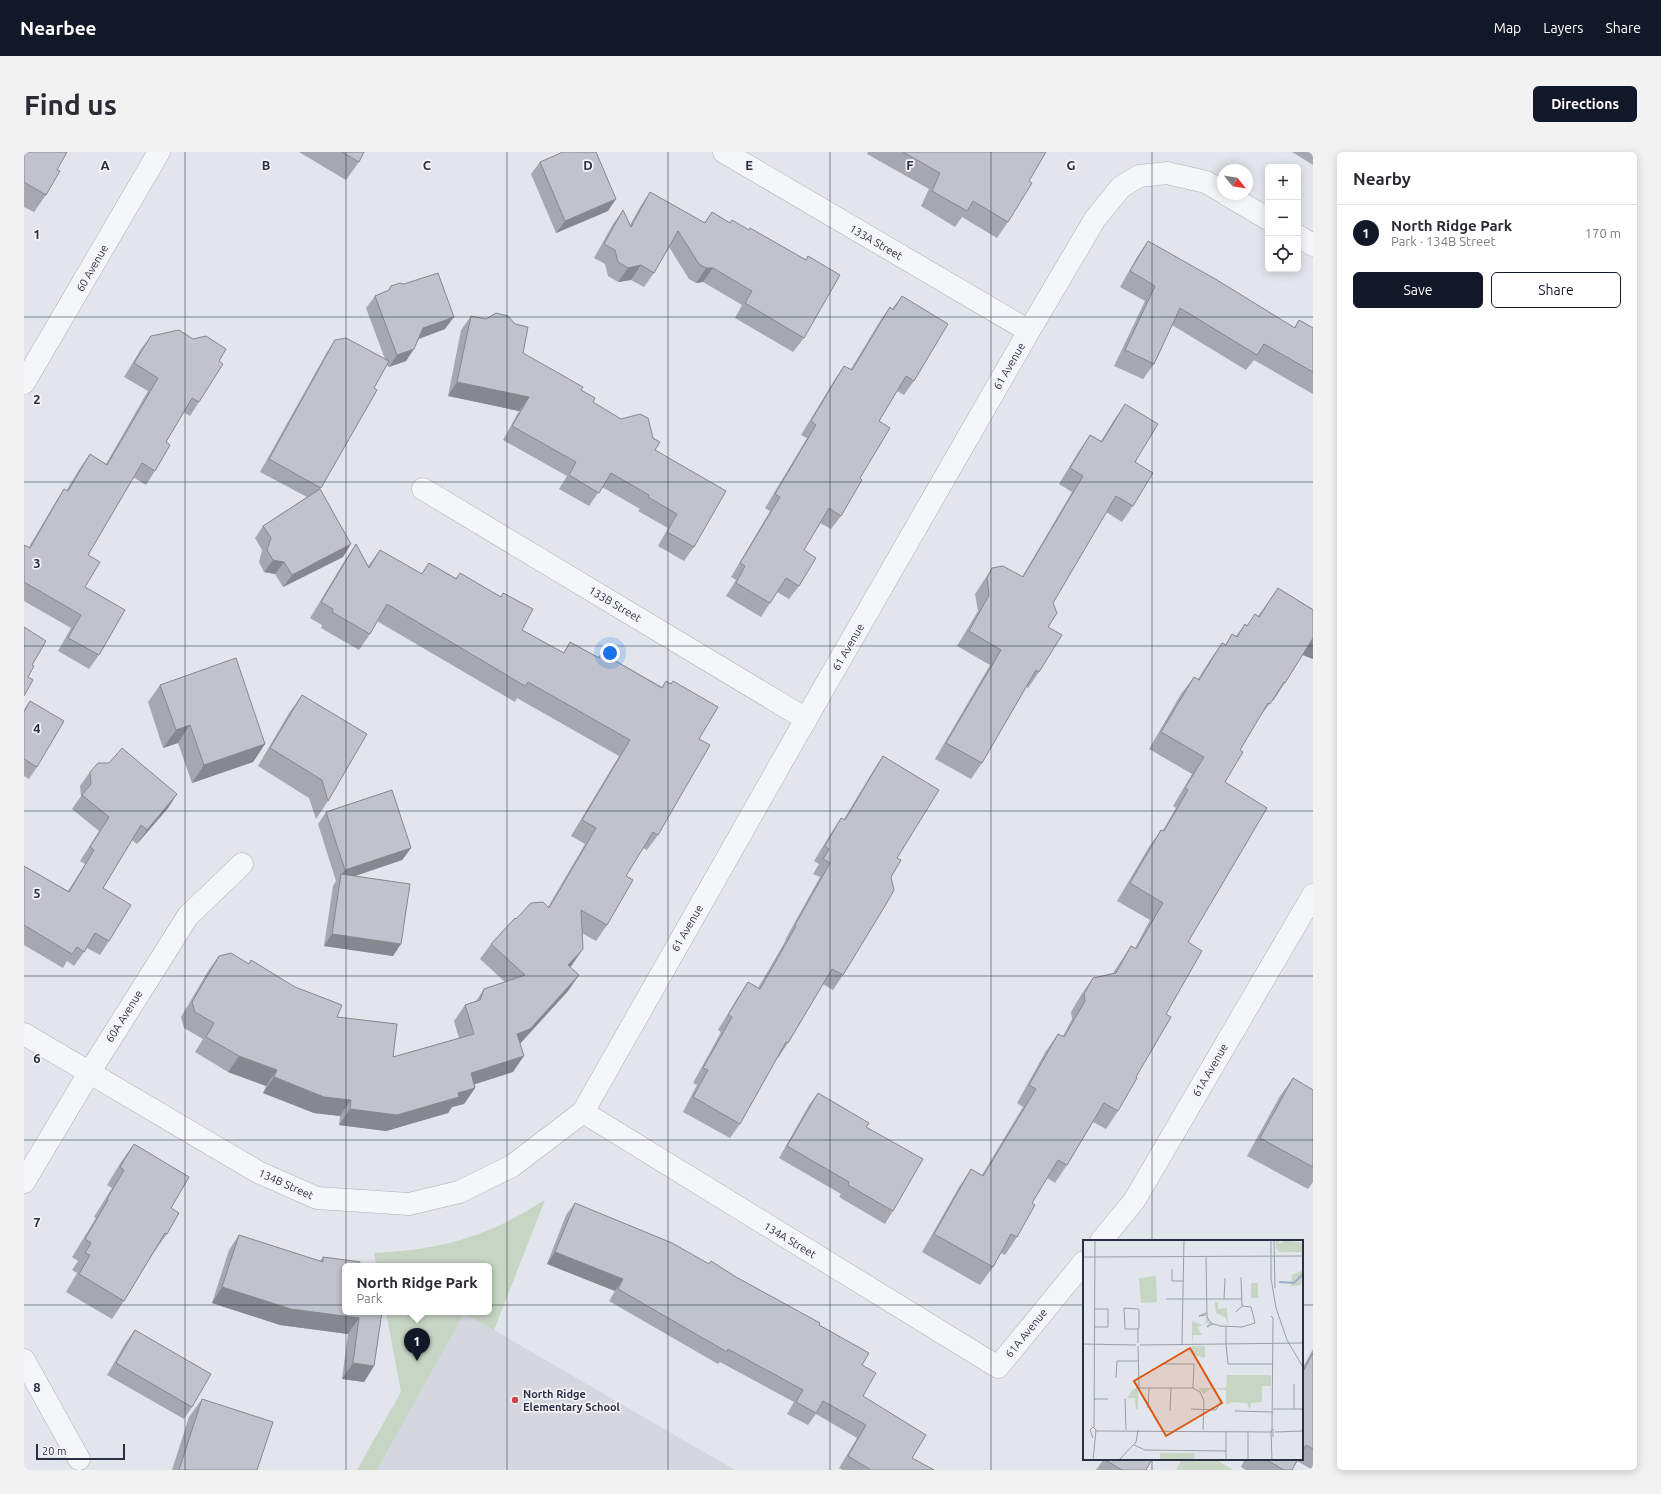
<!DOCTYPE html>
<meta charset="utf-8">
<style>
body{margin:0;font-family:Ubuntu,sans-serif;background:#f2f2f3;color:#2b2b33}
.controls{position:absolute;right:12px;top:12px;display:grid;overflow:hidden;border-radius:6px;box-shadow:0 2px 10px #0003}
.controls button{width:36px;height:36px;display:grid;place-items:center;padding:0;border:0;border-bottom:1px solid #e1e1e2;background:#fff;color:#2b2b33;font:20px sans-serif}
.compass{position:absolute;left:1193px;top:12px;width:36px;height:36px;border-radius:50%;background:#fff;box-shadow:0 2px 10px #0003;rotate:120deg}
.scale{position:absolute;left:12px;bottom:10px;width:89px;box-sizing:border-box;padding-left:4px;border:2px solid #2a3043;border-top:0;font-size:11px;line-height:14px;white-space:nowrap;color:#2a3043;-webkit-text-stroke:3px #f2f4f8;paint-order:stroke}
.you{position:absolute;left:586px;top:501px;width:14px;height:14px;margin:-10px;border:3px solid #fff;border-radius:50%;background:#1a73e8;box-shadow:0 0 0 6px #1a73e833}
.badge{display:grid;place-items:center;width:26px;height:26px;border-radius:50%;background:#111827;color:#fff;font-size:13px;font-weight:700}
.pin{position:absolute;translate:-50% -33px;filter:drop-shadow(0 1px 2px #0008)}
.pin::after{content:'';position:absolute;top:21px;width:14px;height:12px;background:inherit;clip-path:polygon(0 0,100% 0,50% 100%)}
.popup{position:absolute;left:318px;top:1111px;width:150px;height:52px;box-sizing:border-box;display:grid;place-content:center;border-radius:6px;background:#fff;filter:drop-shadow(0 1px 3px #0005);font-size:13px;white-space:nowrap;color:#7c7c81}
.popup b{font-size:15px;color:#2b2b33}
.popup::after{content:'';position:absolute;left:50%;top:100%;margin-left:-8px;border:8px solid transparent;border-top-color:#fff}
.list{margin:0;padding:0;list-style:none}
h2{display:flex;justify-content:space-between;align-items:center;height:52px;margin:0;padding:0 16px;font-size:17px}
h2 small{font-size:13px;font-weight:400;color:#7c7c81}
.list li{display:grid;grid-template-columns:26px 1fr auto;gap:12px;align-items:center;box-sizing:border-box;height:56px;padding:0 16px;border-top:1px solid #e1e1e2}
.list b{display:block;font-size:15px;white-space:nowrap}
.list p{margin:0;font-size:13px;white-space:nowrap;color:#7c7c81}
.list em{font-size:13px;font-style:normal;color:#7c7c81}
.actions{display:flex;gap:8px;padding:12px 16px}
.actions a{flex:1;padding:9px 0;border:1px solid #111827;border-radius:6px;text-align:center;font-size:14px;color:#111827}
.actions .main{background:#111827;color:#fff}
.icon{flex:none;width:22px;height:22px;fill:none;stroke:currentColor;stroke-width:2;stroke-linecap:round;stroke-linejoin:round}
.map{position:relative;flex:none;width:1289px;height:1318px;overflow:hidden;border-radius:6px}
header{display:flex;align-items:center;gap:24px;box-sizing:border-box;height:56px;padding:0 20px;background:#111827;color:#fff}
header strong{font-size:19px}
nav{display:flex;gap:22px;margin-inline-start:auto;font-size:14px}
.intro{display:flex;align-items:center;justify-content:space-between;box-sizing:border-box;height:96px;padding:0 24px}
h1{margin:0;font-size:28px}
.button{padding:10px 18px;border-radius:6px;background:#111827;color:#fff;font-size:14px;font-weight:700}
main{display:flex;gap:24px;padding:0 24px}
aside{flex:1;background:#fff;border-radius:6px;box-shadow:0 2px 10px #0003}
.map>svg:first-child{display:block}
.built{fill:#d5d7e0}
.green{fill:#c6d5c4}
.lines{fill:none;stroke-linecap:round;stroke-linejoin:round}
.minor-casing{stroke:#abafb9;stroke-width:23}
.tertiary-casing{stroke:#abafb9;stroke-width:23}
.minor{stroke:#f5f6f9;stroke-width:22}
.tertiary{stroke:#f5f6f9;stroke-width:22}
.wall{fill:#a5a8b1}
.shaded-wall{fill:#868890}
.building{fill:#c0c3ce;stroke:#868890}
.grid{fill:none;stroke:#2a3043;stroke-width:1;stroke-opacity:0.55}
.poi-dot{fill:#ce494b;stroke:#f2f4f8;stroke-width:1.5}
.labels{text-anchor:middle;stroke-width:3.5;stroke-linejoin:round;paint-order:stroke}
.street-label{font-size:11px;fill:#2a3043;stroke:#f2f4f8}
.poi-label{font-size:11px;font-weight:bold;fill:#2a3043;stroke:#f2f4f8;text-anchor:start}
.inset-river{fill:none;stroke:#9eaeca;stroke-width:2}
.inset-road{fill:none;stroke:#989da8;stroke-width:1}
.view{fill:#de570f;fill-opacity:0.15;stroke:#de570f;stroke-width:2}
.inset-edge{fill:none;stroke:#2a3043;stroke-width:2}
.grid-label{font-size:13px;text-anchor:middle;font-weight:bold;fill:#2a3043;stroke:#f2f4f8;stroke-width:3.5;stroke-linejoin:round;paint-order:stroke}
</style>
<header>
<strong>Nearbee</strong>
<nav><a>Map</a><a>Layers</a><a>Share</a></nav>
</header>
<div class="intro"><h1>Find us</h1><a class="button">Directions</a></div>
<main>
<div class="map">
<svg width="1289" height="1318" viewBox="0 0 1289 1318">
<rect width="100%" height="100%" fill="#e2e5eb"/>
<path class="built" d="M440,1162L470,1178L711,1318H353Z"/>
<g class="green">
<path d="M521,1048L470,1178L440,1162L353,1318H333L377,1240L362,1160H465V1114H353L350,1101C393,1099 437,1092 476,1073C491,1066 506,1057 521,1048Z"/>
<path d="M1158,1307H1191L1209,1318H1152Z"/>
</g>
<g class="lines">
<defs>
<g id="minor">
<path d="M700,0L1005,179"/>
<path d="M1202,42L1244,67"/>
<path d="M1274,84L1289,93"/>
<path d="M399,337L782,567"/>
<path d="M0,882L234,1020L293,1046L385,1052L435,1040L488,1014L559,960L782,567L1005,179L1071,67L1097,35L1115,24L1143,21L1182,30L1199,40"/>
<path d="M559,960L974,1215L1060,1110"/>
<path d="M0,1030L65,921L164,764L218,712"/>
<path d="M1077,1089L1110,1049L1289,743"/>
<path d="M0,1208L55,1307"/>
</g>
<path id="tertiary" d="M0,231L135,0"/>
</defs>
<use href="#minor" class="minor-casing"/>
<use href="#tertiary" class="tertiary-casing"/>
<use href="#minor" class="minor"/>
<use href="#tertiary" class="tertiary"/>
</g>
<g class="wall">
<path d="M0,0L33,18L22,43L10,60L0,55Z"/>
<path d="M275,0H340L335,10L322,28Z"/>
<path d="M844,0H1022L1005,29L984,70L973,86L938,65L931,75L897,54L905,37L843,2Z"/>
<path d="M1268,0H1289V13Z"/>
<path d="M516,10L584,59L532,81L507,22Z"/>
<path d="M626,40L680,71L688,60L706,71L725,78L782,108L784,104L780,186L769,200L711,166L718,153L679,130L672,131L665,127L645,95L630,121L620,135L607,128L594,130L584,124L581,112L570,106L589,72L599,58L606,73L616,55Z"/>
<path d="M1124,89L1270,176L1275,168L1289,176V242L1230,208L1222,218L1148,173L1130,212L1119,227L1090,214L1121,149L1096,135L1113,105Z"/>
<path d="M367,134L421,177L395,187L382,209L365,215L363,213L350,236L353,238L296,337L319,405L259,435L251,422L240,420L235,410L238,398L231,386L239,374L283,345L236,320L303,200L311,188L361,207L342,156L351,144L364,139Z"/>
<path d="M878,144L890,229L880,243L873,239L855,269L836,326L817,364L807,377L796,371L780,398L775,434L765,447L753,440L746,451L737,465L702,444L712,428L707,425L746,359L741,356L783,286L777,283L811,227L820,214L827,217L856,169L866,155L868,157Z"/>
<path d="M447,164L499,201L557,238L569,250L631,298L670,395L660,409L634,394L644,376L614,359L616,357L578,335L565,354L535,337L543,324L479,288L495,259L424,244L437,178Z"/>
<path d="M127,184L195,209L175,250L166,264L160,260L142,290L131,319L122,333L109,325L64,403L61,435L75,503L65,517L34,499L47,476L0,449V393L5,395L31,351L40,337L42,339L56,316L66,302L82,312L124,239L100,225L117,197Z"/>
<path d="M1101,252L1111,310L1109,354L1098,370L1082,360L1029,451L1015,520L1004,536L1002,535L958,611L947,627L911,607L966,513L933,494L954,459L951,442L968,416L998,425L1048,340L1035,332L1055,299L1066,283L1077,289L1090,268Z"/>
<path d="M332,392L344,414L356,398L397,422L405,411L432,426L477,445L479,441L498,478L539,501L546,490L574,505L578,501L638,535L642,529L646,532L649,529L675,587L634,683L623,698L619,696L602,724L583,773L572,789L558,781L548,813L546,815L555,823L544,839L496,891L489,920L450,932L451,936L440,952L428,955L424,961L362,979L315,973L316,964L290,961L239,941L242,934L204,920L171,900L179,887L160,876L157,865L184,819L195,804L313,865L369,905L435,886L430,869L441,853L452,849L460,837L481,830L456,807L467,792L492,767L524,755L561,692L547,684L595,604L493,546L491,550L353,469L346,482L335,498L297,476L298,473L286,466L321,408Z"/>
<path d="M1254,436L1289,457V507L1278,503L1261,531L1249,549L1248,548L1233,569L1216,598L1201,630L1164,790L1142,862L1094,959L1082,977L1069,970L1043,1013L1031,1031L1023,1026L1008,1051L993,1085L981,1103L977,1101L969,1115L956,1133L898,1100L935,1035L947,1017L958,1023L999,955L993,951L1022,899L1034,882L1039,884L1048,867L1047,860L1057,843L1069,826L1089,821L1107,794L1111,796L1126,768L1093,749L1125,695L1137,678H1139L1152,656L1149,654L1168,622L1125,597L1157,542L1170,525L1174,527L1186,508L1198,491L1201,493L1208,482L1212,484L1221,472L1223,474L1231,462L1234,464Z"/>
<path d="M136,533L241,592L229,610L168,631L154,591L139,596L124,550Z"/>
<path d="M278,543L304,649L292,667L285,646L234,614L265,561Z"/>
<path d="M6,549L13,615L5,627L0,624V558Z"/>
<path d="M859,604L873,706L867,725L819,823L809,838L799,832L764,891L754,906H753L716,972L706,986L659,960L673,933L669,931L697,880L694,878L714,845L724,830L734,836L762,788H761L796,725L789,722L795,712L790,709L807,681L817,666L820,667L849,619Z"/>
<path d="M66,620L153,642L144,656L113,692L108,688L79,736L85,789L76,803L63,796L50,814L43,809L39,816L0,793V714L44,739L61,712L56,709L75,679L48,657L57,644L56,634Z"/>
<path d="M302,660L387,696L378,708L331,724L369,804L300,794L309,734L312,729L294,672Z"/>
<path d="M1269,926L1289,938V1030L1284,1037L1223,1004L1256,944Z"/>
<path d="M794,941L869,1059L861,1072L815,1045L817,1042L755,1006L785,953Z"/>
<path d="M110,992L147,1056L143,1082L130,1100L100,1149L88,1167L42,1140L53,1121L48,1118L54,1109L48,1105L72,1066L70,1065L88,1036L83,1033L97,1010Z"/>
<path d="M551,1051L685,1112L712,1125L795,1173L838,1213L839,1244L888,1306L910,1318H819L815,1316L833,1286L792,1262L784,1273L763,1262L770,1250L696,1210L694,1212L585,1149L591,1139L523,1112L542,1063Z"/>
<path d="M215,1083L296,1109L299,1105L335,1114L358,1160L350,1214L340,1230L318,1227L324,1182L256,1173L188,1151L205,1098Z"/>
<path d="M111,1178L168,1255L160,1267L83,1223L102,1190Z"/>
<path d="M1289,1197V1318L1273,1309L1268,1318H1222L1217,1315L1221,1307H1278V1217Z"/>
<path d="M178,1247L233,1318H148L165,1265Z"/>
<path d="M1080,1307L1122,1318H1072Z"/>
</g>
<g class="shaded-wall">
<path d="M592,47L584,59L532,81L541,69Z"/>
<path d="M617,113L607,128L594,130L604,116Z"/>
<path d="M682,116H689L679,130L672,131Z"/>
<path d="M430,165L421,177L391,188L399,176Z"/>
<path d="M390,197L382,209L365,215L373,203Z"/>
<path d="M433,230L505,245L495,259L424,244Z"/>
<path d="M327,392L319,405L259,435L268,423Z"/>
<path d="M249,408L260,410L251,422L240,420Z"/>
<path d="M1289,485V507L1277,502Z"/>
<path d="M166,573L154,591L139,596L152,578Z"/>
<path d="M241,592L229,610L168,631L180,613Z"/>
<path d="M153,642L144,656L113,692L123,678Z"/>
<path d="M387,696L378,708L316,729L317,723L321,718Z"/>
<path d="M308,782L377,792L369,804L300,794Z"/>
<path d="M559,797L548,813L533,828L544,813Z"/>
<path d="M555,823L544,839L495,893L493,882Z"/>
<path d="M215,904L253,918L242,934L204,920Z"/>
<path d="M500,904L489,920L436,937L447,921Z"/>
<path d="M250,925L327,948L316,964L290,961L239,941Z"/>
<path d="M451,936L440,952L428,955L424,961L362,979L315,973L326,957Z"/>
<path d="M531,1100L599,1127L591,1139L523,1112Z"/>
<path d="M198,1135L335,1166L324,1182L256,1173L188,1151Z"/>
<path d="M329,1211L350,1214L340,1230L318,1227Z"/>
</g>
<g class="building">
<path d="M0,0H43L33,18L36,19L22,43L0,30Z"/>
<path d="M318,0H340L335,10Z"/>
<path d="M539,0H572L592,47L541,69L516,10Z"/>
<path d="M879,0H1022L1005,29L1008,31L984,70L949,49L943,59L908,39L916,21Z"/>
<path d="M626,40L681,71L688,60L706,71L708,68L725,78L726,76L782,108L784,104L816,123L780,186L721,151L728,139L689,116H682L675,112L654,79L630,121L617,113L604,116L594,110L591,98L580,92L599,58L607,75Z"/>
<path d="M1124,89L1193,128L1271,176L1275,168L1289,176V220L1240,192L1233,203L1156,156L1130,212L1101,198L1131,134L1106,119Z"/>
<path d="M414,121L430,165L399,176L390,197L373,203L351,144L365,138L367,134L376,131L380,132Z"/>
<path d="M878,144L924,172L890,229L882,224L855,269L866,276L836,326L838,328L817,364L805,356L780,398L792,406L775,434L762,426L746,451L712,431L721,414L716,411L756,345L751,342L792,273L787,269L820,214L828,218L866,155L869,158Z"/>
<path d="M472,161L484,164L491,172L504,175L499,201L559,235L557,238L571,246L569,250L597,267L616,262L624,266L629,286L636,290L631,298L702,339L670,395L643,380L653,362L624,345L625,343L587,321L575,341L545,323L552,310L488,274L505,245L433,230L447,164L462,167Z"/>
<path d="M155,178L169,187L182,184L202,197L195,209L199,212L175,250L168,246L142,290L146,293L131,319L118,311L64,403L76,410L61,435L101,458L75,503L44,486L57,463L0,430V393L6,396L40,337L44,339L66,302L83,313L134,226L110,211L127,184Z"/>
<path d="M322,186L365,209L350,236L353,238L297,336L245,307L311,188Z"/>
<path d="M1101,252L1134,272L1111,310L1129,321L1109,354L1092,344L1029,451L1033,461L1024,475L1038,483L1015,520L1012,518L958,611L922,591L977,498L945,479L965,443L963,426L968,416L979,414L999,425L1059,324L1046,316L1066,283L1078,290Z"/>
<path d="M296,337L327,392L268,423L260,410L249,408L243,398L247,386L239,374Z"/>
<path d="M332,392L345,416L356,398L398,422L405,411L432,427L436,421L477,445L479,441L509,457L498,478L540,501L546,490L575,506L578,501L638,536L642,529L647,532L649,529L694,555L675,587L686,593L634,683L629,680L602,724L609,728L583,773L557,758L559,797L544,813L555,823L506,877L493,882L500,904L447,921L451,936L434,941L435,945L373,963L326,957L327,948L300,945L250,925L253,918L215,904L182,885L190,871L171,860L168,850L195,804L207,801L225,812L227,808L271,835L318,853L313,865L373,872L369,905L450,882L441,853L456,848L460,837L501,823L467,792L491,766L492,767L507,751L519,750L525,756L572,676L558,668L606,588L504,530L501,534L363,452L346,482L308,460L309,457L297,450Z"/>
<path d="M1254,436L1289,458V486L1261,531L1260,530L1246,552L1244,551L1216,598L1219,600L1201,630L1243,656L1164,790L1178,799L1142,862L1147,865L1112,925L1113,926L1094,959L1080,951L1043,1013L1034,1008L1008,1051L1011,1053L993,1085L987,1082L969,1115L910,1082L947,1017L959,1024L1012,937L1005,933L1034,882L1040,885L1061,849L1060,842L1069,826L1092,821L1107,794L1112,797L1139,751L1106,731L1137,678L1140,679L1164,638L1161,636L1180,605L1137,580L1170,525L1175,528L1198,491L1202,493L1208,482L1213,485L1221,472L1223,474L1231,462L1235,465Z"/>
<path d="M0,475L22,489L8,513L10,514L4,525L9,528L0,544Z"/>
<path d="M212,506L241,592L180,613L166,573L152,578L136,533Z"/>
<path d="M278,543L343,582L304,649L298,628L246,596Z"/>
<path d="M6,549L40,569L13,615L0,607V560Z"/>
<path d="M98,596L153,642L123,678L117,673L79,736L107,753L85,789L71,781L60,800L53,795L48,802L0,773V714L45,740L70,698L66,695L85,665L58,643L67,632L66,620L74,611H85Z"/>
<path d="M859,604L915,638L873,706L877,708L867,725L870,738L861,754L819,823L808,817L764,891L762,890L716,972L669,945L684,918L679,916L708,865L704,863L724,830L736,837L772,774L771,773L806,711L799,707L805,697L801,694L817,666L821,668Z"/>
<path d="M368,638L387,696L321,718L302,660Z"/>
<path d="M317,722L386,732L377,792L308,782Z"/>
<path d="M1269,926L1289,938V1015L1236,986Z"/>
<path d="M794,941L845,971L842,975L899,1007L869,1059L824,1033L825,1030L763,994Z"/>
<path d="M110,992L165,1025L147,1056L155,1061L143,1082L141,1081L100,1149L55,1122L66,1103L61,1101L67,1091L61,1087L84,1048L83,1047L100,1018L96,1015Z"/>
<path d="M551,1051L648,1091L685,1112L687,1109L712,1125L796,1171L795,1173L845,1201L838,1213L852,1221L839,1244L902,1283L888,1306L910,1318H847L824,1304L842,1273L799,1249L792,1261L772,1250L779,1238L704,1197L703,1200L594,1137L599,1127L531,1100Z"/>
<path d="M215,1083L299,1110V1105L336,1110L335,1114H336H321V1160H358L350,1214L329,1211L335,1166L267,1157L198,1135Z"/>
<path d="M111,1178L187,1222L168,1255L92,1211Z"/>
<path d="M1289,1201V1297L1282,1293L1278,1300V1221Z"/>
<path d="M178,1247L249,1270L233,1318H155Z"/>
<path d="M1080,1307H1128L1122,1318H1098Z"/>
<path d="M1241,1307H1274L1268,1318H1260Z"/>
</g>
<path class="grid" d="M161,0V1318M322,0V1318M483,0V1318M644,0V1318M806,0V1318M967,0V1318M1128,0V1089M0,165H1289M0,330H1289M0,494H1289M0,659H1289M0,824H1289M0,988H1289M0,1153H1060M1278,1153H1289M1128,1307V1318"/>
<circle class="poi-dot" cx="491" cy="1248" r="4"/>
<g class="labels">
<g class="street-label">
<text transform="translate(852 90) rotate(30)" y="4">133A Street</text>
<text transform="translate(68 116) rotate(-60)" y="4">60 Avenue</text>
<text transform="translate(985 214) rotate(-60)" y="4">61 Avenue</text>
<text transform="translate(591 452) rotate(31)" y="4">133B Street</text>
<text transform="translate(824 495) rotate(-60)" y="4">61 Avenue</text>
<text transform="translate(663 776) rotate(-60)" y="4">61 Avenue</text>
<text transform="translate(100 864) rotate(-58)" y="4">60A Avenue</text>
<text transform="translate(1186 918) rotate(-60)" y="4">61A Avenue</text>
<text transform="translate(262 1032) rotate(24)" y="4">134B Street</text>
<text transform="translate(766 1088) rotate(31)" y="4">134A Street</text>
<text transform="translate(1002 1181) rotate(-51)" y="4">61A Avenue</text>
</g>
<g class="poi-label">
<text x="499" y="1246">North Ridge<tspan x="499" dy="13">Elementary School</tspan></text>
</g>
</g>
<g transform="translate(1059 1088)">
<rect width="220" height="220" fill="#e2e5eb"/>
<path d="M193,0H196V4L202,0L220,3V12H196L193,8ZM220,30L218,45L208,46L209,35ZM73,36L74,62L58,63L56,38ZM168,43H175V58H168ZM132,62H135V69L144,68L145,86L143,78L133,73ZM123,76L127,82L114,87L119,95H110L109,104V81L119,85L123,83ZM109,106H122V118L109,114ZM144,135H188V146H179V162L168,163L167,170L164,163L149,162L143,165V150L127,149L121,154L115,148H143ZM55,148V169H53L52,158H44L50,149ZM77,213H112V220H77Z" fill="#c6d5c4"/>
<path class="inset-river" d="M196,42L211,43L220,34"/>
<path class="inset-road" d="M188,0V38L193,68L204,100L220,127M191,0L192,48M0,17L220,16M123,17L124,77L128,83L137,86L159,87L172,83L168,67L159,66L153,72M89,29V41H101M158,37L159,66M83,59H159M141,59L142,38M123,73L116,76L123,75M188,76L190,78L189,190M128,82L124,87L130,84M12,87H25V69H12M55,103V89L56,88V70L55,69L41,68L42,89H55M0,104L53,105M99,104L101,0M143,104L145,124H190M143,104V87M57,105L220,103M55,106L56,148H110L117,152L121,161L120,190M78,124H111L110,148M33,138L34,121H55M11,159H25M42,159L43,190M65,168L66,148M108,169L133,170L138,161M190,169H220M211,169V144M87,171L88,148M152,171L190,172M11,188L12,0M13,191L189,192M192,192L220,191M51,205L62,210L143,211M10,220L13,190L10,187L7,190L10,198M36,220L53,202L55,190M143,220V191M165,220V191M189,220L188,191L190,189V197"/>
<path class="view" d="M107,108L139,163L83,196L51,141Z"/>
<rect width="220" height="220" class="inset-edge"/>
</g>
<g class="grid-label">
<text x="81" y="18">A</text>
<text x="242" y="18">B</text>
<text x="403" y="18">C</text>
<text x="564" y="18">D</text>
<text x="725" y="18">E</text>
<text x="886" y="18">F</text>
<text x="1047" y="18">G</text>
<text x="13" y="87">1</text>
<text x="13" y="252">2</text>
<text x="13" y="416">3</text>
<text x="13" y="581">4</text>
<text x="13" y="746">5</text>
<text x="13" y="911">6</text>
<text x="13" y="1075">7</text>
<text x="13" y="1240">8</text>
</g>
</svg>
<div class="controls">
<button>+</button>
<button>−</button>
<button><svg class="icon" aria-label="locate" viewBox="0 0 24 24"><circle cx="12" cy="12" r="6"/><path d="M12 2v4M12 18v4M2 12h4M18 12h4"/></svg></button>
</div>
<svg class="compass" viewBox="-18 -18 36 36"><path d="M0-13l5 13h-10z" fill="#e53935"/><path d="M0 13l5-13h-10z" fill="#7c7c81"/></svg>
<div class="scale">20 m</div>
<div class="you"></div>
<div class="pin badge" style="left:393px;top:1209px">1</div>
<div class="popup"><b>North Ridge Park</b>Park</div>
</div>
<aside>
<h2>Nearby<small></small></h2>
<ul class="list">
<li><span class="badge">1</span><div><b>North Ridge Park</b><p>Park · 134B Street</p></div><em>170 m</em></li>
</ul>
<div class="actions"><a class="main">Save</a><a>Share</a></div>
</aside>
</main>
